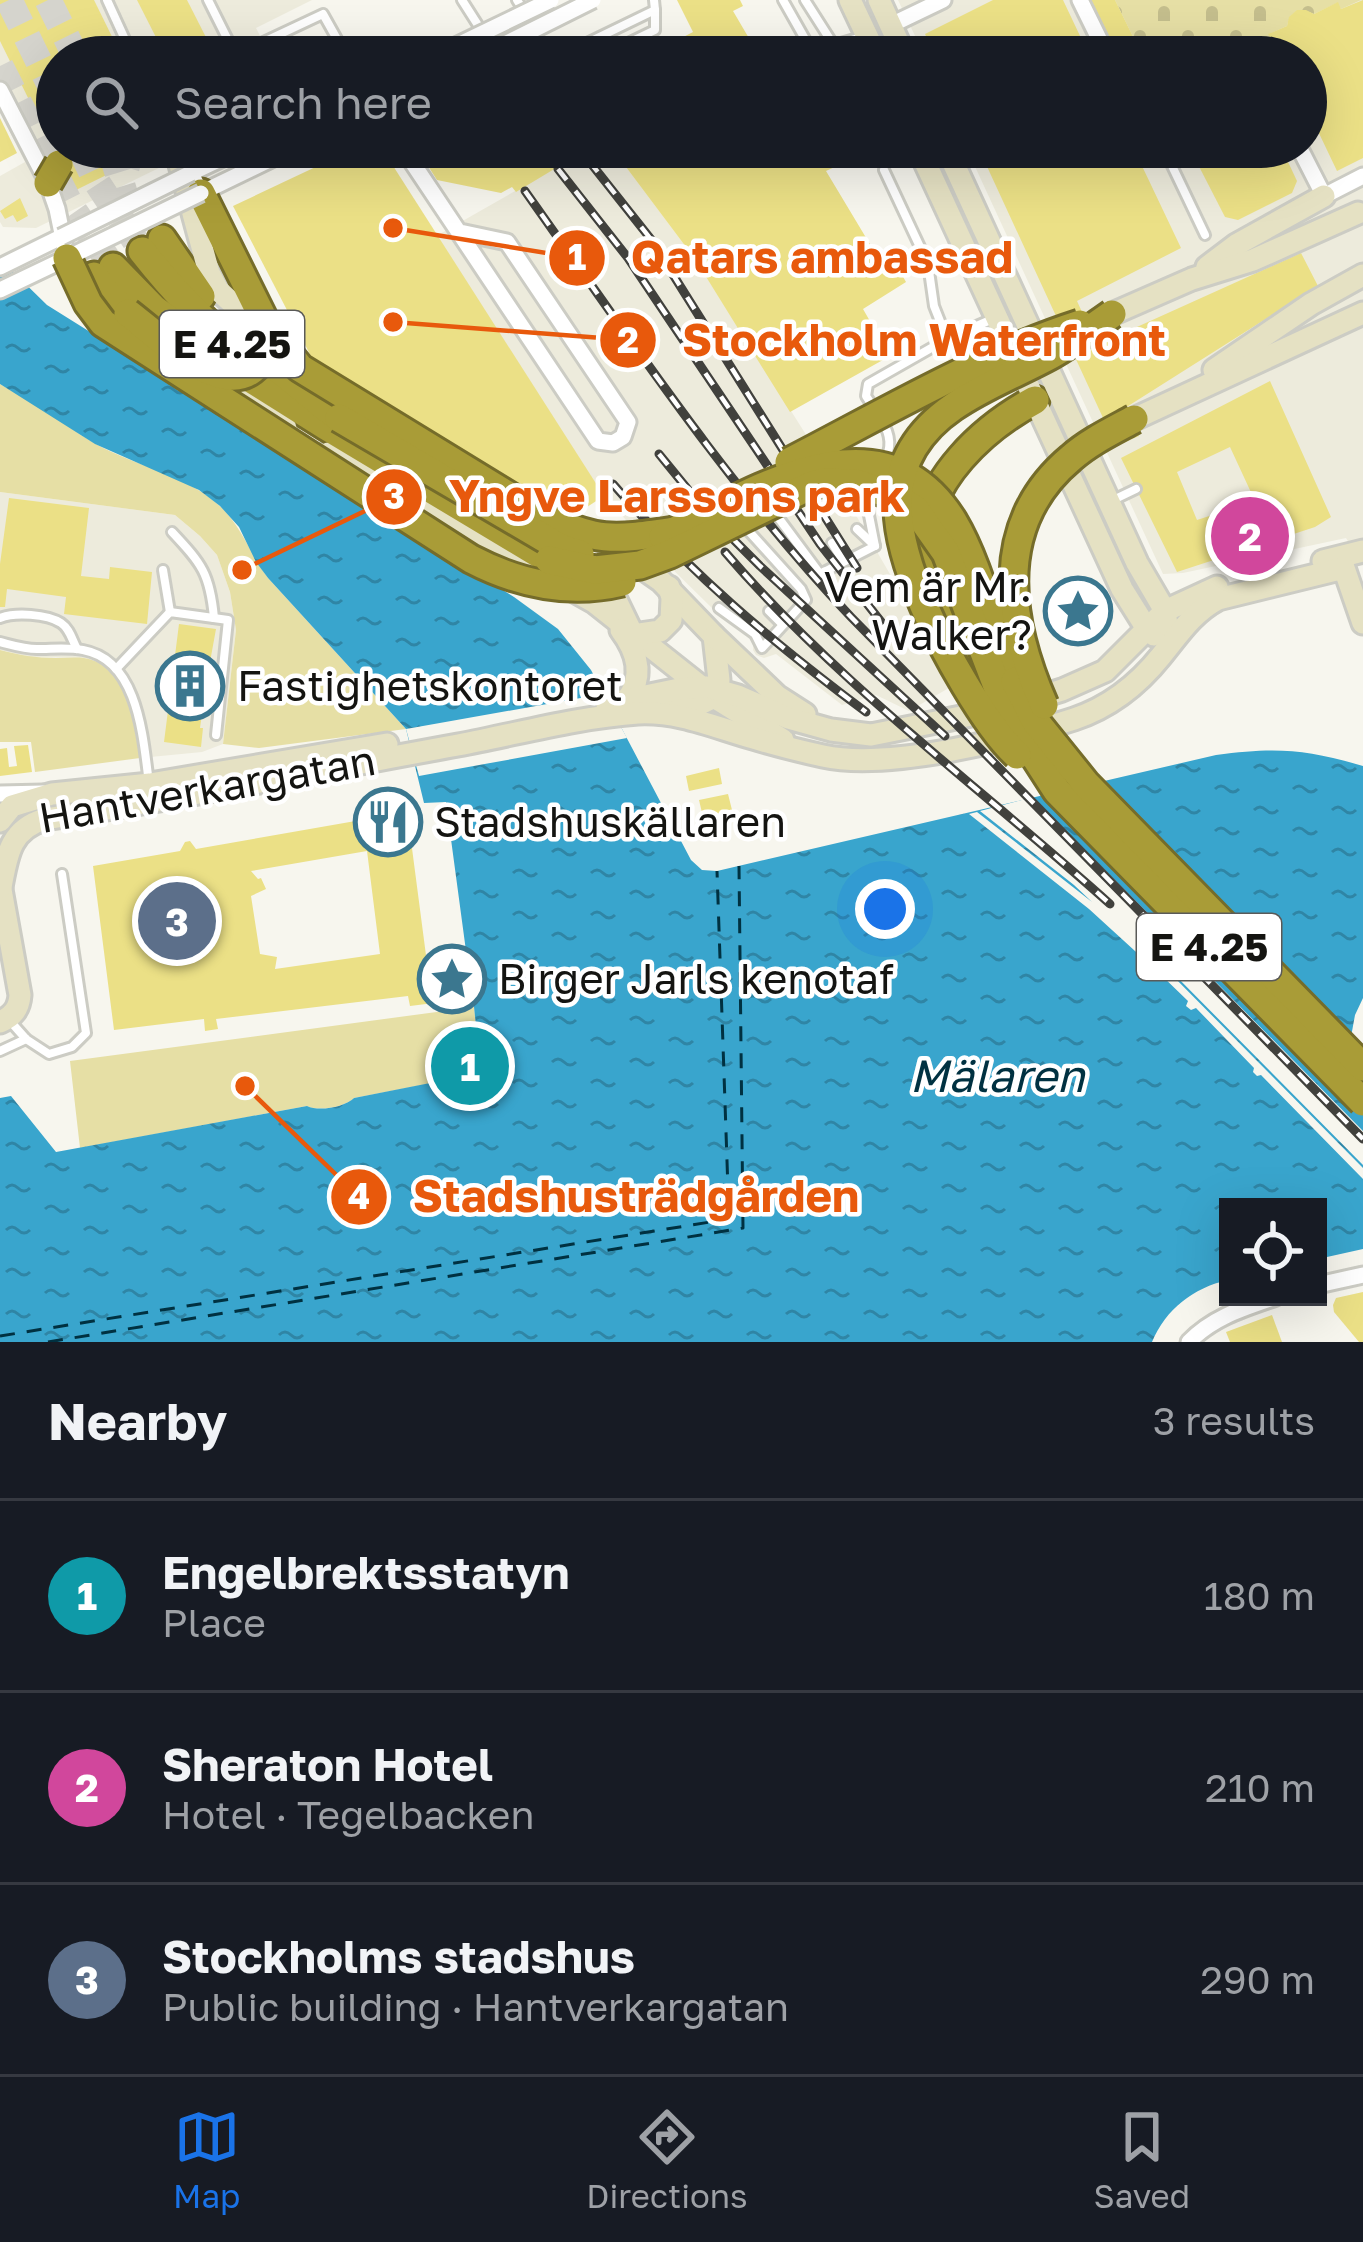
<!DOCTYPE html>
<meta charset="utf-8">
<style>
body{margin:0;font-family:"Golos Text",sans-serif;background:#242831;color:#f1f3f6}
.controls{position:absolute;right:36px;bottom:36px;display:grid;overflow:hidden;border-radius:0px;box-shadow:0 12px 48px #0002}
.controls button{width:108px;height:108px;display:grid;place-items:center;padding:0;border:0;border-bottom:3px solid #363941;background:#171b24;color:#f1f3f6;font:60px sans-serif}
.you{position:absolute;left:885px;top:909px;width:42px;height:42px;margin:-30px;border:9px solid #fff;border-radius:50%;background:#1a73e8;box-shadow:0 0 0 18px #1a73e833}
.badge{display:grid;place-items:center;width:78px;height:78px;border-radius:50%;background:#1a73e8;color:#fff;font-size:39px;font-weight:700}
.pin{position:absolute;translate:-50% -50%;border:6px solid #fff;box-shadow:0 3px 12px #0006}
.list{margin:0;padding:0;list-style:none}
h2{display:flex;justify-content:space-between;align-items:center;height:156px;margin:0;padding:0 48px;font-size:51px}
h2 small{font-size:39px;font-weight:400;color:#9ea1a6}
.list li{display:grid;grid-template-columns:78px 1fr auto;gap:36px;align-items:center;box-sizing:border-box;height:192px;padding:0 48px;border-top:3px solid #363941}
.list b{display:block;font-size:45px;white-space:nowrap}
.list p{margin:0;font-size:39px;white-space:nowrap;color:#9ea1a6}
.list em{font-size:39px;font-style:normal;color:#9ea1a6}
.icon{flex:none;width:66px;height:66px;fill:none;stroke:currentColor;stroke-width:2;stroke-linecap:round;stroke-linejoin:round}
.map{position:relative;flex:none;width:1363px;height:1342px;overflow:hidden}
.search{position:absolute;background:#171b24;box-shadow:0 12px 48px #0002;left:36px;right:36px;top:36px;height:132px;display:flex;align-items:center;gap:30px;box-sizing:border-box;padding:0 42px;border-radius:66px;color:#9ea1a6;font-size:45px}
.sheet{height:732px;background:#171b24}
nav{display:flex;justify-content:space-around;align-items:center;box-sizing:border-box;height:168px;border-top:3px solid #363941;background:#171b24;font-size:33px;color:#9ea1a6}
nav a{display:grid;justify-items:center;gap:6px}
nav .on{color:#1a73e8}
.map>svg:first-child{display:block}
.built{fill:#edebdc}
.cemetery{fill:url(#cemetery-stones)}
.park{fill:#e6dfa5}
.water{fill:url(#water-ripples)}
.pier{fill:#f7f6ee}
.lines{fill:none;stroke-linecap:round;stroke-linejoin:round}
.ferry{stroke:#003141;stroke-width:3;stroke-dasharray:15 12;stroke-linecap:butt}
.building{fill:#ebe086;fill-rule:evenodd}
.secondary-tunnel{stroke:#d5d4cd;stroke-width:21;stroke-dasharray:21 10;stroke-linecap:butt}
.highway-tunnel{stroke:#d5d4cd;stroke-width:27;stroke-dasharray:27 14;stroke-linecap:butt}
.lane-casing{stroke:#ccccc4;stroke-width:14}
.street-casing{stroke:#ccccc4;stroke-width:21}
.secondary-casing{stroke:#ccccc4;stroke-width:27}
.highway-casing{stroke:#756c2a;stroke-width:33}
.lane{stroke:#fff;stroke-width:8}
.street{stroke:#fff;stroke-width:15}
.secondary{stroke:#e5e1c3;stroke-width:21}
.highway{stroke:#a99c37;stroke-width:27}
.rail-casing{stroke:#41413d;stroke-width:9}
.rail{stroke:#fff;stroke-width:4.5;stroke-dasharray:14;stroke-linecap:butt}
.lane-bridge-casing{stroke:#ccccc4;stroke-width:14;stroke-linecap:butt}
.street-bridge-casing{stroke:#ccccc4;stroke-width:21;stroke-linecap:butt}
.highway-bridge-casing{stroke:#756c2a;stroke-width:33;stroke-linecap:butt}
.lane-bridge{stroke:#fff;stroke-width:8}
.street-bridge{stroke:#fff;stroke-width:15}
.highway-bridge{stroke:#a99c37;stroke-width:27}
.labels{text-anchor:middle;stroke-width:9;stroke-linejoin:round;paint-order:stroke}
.shield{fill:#fff;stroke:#5a5a58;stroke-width:3}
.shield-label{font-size:39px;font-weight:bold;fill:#141411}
.poi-label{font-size:42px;fill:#141411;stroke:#fff;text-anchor:start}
.street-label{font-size:42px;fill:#141411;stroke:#fff}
.water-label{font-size:45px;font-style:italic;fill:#003141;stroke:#fff}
.leader{fill:none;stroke:#e8590c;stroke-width:4.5}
.callout-dot{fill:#e8590c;stroke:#fff;stroke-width:4.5}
.mark-label{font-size:36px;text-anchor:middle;font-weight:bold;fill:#fff}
.callout-label{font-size:45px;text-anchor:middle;font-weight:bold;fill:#e8590c;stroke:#fff;stroke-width:9;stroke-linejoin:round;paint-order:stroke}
</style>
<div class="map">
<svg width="1363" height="1342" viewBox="0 0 1363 1342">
<defs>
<pattern id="cemetery-stones" width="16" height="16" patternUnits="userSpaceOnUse" patternTransform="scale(3)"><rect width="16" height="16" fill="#e6dfa5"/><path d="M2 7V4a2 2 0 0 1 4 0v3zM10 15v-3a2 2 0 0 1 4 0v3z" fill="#c4be8d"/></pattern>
<pattern id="water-ripples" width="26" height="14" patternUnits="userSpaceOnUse" patternTransform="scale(3)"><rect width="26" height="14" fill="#39a5cd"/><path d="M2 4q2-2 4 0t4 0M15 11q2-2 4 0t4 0" fill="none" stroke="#2f85a5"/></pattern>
</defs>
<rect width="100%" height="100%" fill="#f7f6ee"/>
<g class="built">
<path d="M0,0H312L256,28L271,57H57V147H202L36,228L3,227L0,222V176L25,162L0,112Z"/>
<path d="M898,0H1363V566L1346,538L1183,573L1163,574L966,147H1306V57H925Z"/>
<path d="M602,147H611L695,259L846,498L954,685L909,711L876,695L842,705L776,654L764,658L756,655L753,650L754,636L715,611L658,555L604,496L431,239L566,162L571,168Z"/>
<path d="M0,492L175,515L200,536L217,555L230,592L236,630L223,744L202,752L140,758L133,718L112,673L86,658L30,657L0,650Z"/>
</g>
<path class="cemetery" d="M1115,0H1361L1341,9L1337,3L1314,14C1300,7 1290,11 1287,26L1269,34L1272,42L1262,47L1258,39L1219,56L1215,47L1191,57H1143Z"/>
<g class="park">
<path d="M0,384C11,391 22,396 33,402C55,415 74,432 96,444C137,467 187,474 222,508C242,528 251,555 268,578L406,729L259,748L223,744L236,630L230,592L217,555L200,536L175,515L0,492Z"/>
<path d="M0,650C19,655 36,658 56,658C65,658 75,657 84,658C128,665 134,723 140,758L35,772L31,742H0Z"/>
<path d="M474,1007L481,1074L354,1098C345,1107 318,1112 307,1106L80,1148L70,1061Z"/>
</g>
<path class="water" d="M0,259L47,305L514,597L558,629L591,670L691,860L702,870L717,871L1216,755C1275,747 1306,749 1363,766V998L1355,1015L1351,1037L1363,1049V1249L1318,1259V1207H1228V1280C1193,1288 1166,1309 1152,1342H0V1098L11,1096L56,1152L307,1106C319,1112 345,1107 354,1098L481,1073L474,1007L472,953L466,951L446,802L424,803L406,729L268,578L256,562L239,527L220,506L199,490L95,444L0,384Z"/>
<g class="pier">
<path d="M603,694L627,738L419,776L406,729Z"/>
<path d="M1033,797L1363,1131V1165L1168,968L1164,967L1363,1168V1179L1261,1075L1257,1076L1253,1072L1254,1068L1196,1008L1191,1010L1186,1006L1188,1001L1158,972L1089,909L969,814L977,812L1092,902L1074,885L980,811Z"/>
</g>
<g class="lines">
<g class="ferry">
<path d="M0,1336L729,1219L717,871"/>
<path d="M48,1342L743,1228L739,866"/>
</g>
</g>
<g class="building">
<path d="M0,0H94L122,57H57V147H163L74,191L0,41Z"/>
<path d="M137,0H187L216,57H166Z"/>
<path d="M677,0H740L743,6L733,11L760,57H645L693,32Z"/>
<path d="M993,0H1063L1090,57H1023L1021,52L1012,57H936L925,34Z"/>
<path d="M1091,0H1115L1143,57H1119Z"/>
<path d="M1363,0V158L1337,171L1306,106V57H1282L1268,34L1287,26L1289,17L1297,10H1306L1314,14L1338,2L1341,9Z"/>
<path d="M1258,38L1262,47L1239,57H1191L1215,47L1219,56Z"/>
<path d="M0,118L17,153L0,162Z"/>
<path d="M358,147H381L604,496L573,516L315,364L233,206Z"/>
<path d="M416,147H602L571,168L566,162L516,192L512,187L501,193L437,180Z"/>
<path d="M611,147H828L839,165L826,171L877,256L888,250L906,282L863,309L890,356L790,412L695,259Z"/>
<path d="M978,147H1133L1181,248L1077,301L1097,345L1301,253L1318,286L1125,408L1139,436L1116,446Z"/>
<path d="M1189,147H1281L1297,181L1292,193L1238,220L1225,217Z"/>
<path d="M20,198L28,216L17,222L13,215L5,219L0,211Z"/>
<path d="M1270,381L1331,517L1315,527L1177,572L1121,458ZM1230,447L1255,501L1197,520L1177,472Z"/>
<path d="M9,498L89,508L81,576L109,579L110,567L152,572L147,624L64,614L66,597L7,589L5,607H0V564Z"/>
<path d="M179,624L216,629L208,673H211L206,707H203L200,728H203L201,747L164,742Z"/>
<path d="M28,745L32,772L0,776V749L7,748L9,767L17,766L14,746Z"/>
<path d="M719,768L722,784L689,791L686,776Z"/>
<path d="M728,794L732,810L703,817L699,800Z"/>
<path d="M407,812L408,818L415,817L420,822L419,830L410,833L427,963L445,961L450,1001L410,1006L408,996L216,1019L218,1029L205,1031L204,1019L114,1030L93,866L180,851L185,842L190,841L196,849ZM367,851L380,954L275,969L277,957L260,954L251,896L266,889L261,878L258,879L251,871Z"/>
<path d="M1363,1292V1342H1359L1334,1312L1333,1305L1336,1298Z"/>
<path d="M1272,1315L1282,1342H1230L1226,1332Z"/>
</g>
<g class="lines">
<path class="secondary-tunnel" d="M129,168L134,152L144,147"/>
<g class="highway-tunnel">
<path d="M9,0L57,99"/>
<path d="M48,0L76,57"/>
<path d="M0,66L72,208L113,267"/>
<path d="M80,147L96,181L142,251"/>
<path d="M110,147L132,218"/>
</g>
<defs>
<g id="lane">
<path d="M107,0L133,57"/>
<path d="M208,0L228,40"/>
<path d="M462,0L483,33"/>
<path d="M517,0L533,25"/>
<path d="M783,0L809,46L834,45L865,36"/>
<path d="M805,0L833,44"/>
<path d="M527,35L534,51L544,57"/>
<path d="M558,57L655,10L654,0"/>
<path d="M599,57L655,30V10"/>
<path d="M1163,147L1205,235"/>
<path d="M884,170L928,264L934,306L947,339"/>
<path d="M874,408L866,396L868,384L947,339L995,318"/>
<path d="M882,421C891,435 892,448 884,463"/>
<path d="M870,493L866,500L875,546"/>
<path d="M1111,501L1136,489"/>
<path d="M772,509L820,574L875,546L857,529"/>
<path d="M172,532C202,564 210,574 214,618"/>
<path d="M832,543L843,561"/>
<path d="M163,570L170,612"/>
<path d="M719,608L755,634L762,648L806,600L801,589L746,528"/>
<path d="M769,611L782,624"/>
<path d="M0,618C15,612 47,614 61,623C70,629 72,640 77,649"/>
<path d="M0,642C12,645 24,649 37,649C52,649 68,647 83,650C139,660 143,739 149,783"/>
<path d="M116,669L170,612L228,620L216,735"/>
<path d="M10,1021L26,1039L49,1054L72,1047L86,1033L62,874"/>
<path d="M0,1051L26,1039"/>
</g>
<g id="street">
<path d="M1080,0L1108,57"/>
<path d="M891,25L943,0"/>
<path d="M0,90L48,183L57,209L67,258L0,290"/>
<path d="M246,147L191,173L201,193L296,147"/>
<path d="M1299,147L1324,196L1363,176"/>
<path d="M0,267L61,237"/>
<path d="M0,794L43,793"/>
<path d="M1318,1285L1363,1275"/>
<path d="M1189,1342C1213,1317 1244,1308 1276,1297"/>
</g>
<g id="secondary">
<path d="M850,0L877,57"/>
<path d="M879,0L905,57"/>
<path d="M169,147L176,150L209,273L218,290L269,337"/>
<path d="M918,147L1122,589L1147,629L1154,635"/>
<path d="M946,147L1137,563L1165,611L1167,625"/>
<path d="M1207,267L1236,245L1324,196"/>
<path d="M1112,314L1192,279L1253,260L1358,213"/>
<path d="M219,370L286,428"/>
<path d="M1214,370L1311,304L1363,275"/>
<path d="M1134,419L1363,313"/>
<path d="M328,453L594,602L714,697L783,740"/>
<path d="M598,537L661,581L714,636L719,680L714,697L702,703L668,711"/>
<path d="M1323,561L1363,551"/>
<path d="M604,575L633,635L660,631L671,620L672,598L669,587"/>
<path d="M621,630C638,653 644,676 627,700"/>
<path d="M714,636L777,696L805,714"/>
<path d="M1026,701L1062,690L1105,671L1165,611L1217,587"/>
<path d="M607,704L679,689L707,687L738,696L788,718L831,730L871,735L996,710"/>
<path d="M0,821L12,806L52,794L150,784L387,744"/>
<path d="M0,884L20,995C19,1009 13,1016 0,1022"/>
<path d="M1,887C7,855 10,829 45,819C184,798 320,770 458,745C517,734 578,717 638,713C679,711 714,727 753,738C776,745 800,751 823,756C887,770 1011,740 1074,719C1110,707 1137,686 1161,656C1179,634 1192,613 1218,599L1344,568L1363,623"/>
</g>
<g id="highway">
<path d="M201,193L268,328"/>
<path d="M162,239L201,296"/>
<path d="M142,251C171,288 203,323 241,351"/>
<path d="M113,267L153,308L232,367L326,426L549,560"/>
<path d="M94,276L107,294L128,313"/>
<path d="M249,345L335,415"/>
<path d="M957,651C946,621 925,574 925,543C924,480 985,427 1035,400"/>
</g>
</defs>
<use href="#lane" class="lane-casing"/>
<use href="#street" class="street-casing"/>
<use href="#secondary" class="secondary-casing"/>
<use href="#highway" class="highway-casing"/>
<use href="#lane" class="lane"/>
<use href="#street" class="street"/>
<use href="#secondary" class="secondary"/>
<use href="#highway" class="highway"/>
<defs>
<g id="rail">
<path d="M589,161L650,238L857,568"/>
<path d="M558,169L628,258L820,544L901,647"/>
<path d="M525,191C628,336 729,488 851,617L1363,1139"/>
<path d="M659,454L708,514L760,566L945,736"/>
<path d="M613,484C691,574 771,641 866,712"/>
<path d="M725,552C838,684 981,788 1110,904"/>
</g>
</defs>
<use href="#rail" class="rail-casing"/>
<use href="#rail" class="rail"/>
<defs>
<path id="lane-bridge" d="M255,46L323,14L347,57"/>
<g id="street-bridge">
<path d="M433,57L551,0"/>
<path d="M479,57L593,0"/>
<path d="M402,147L598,441L613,443L623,437L628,422L507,242L460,232"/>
<path d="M61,237L191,173"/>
<path d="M67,258L201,193"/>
</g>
<g id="highway-bridge">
<path d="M48,183L59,164"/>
<path d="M67,258L88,303L103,323L471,559C519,584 568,595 622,582"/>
<path d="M128,313C155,333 218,396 252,370C267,359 268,345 268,328"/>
<path d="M268,328L300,368L540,515C598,543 613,540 675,531"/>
<path d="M339,418L561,548L580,554"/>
<path d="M789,462C884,413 978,357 1080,324"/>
<path d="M663,537C750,493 881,405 953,521C977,561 990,617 1006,661"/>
<path d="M549,560L595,570L640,565L670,554L812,485L823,482L856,483L892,495L915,509L946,553L1008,715L1057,791L1363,1102"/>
<path d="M1015,681L1036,722L1086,784L1363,1067"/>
<path d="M1044,705C1007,621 992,524 1071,458C1089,442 1112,431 1134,419"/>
<path d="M1017,755C985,726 942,647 924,606C893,533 876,460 953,407C983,386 1018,373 1051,355C1072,343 1092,328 1112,314"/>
</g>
</defs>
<use href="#lane-bridge" class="lane-bridge-casing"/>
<use href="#street-bridge" class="street-bridge-casing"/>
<use href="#highway-bridge" class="highway-bridge-casing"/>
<use href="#lane-bridge" class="lane-bridge"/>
<use href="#street-bridge" class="street-bridge"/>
<use href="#highway-bridge" class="highway-bridge"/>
</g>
<defs>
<symbol id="sight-ring" viewBox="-11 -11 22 22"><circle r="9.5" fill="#fff" stroke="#3b778f" stroke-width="1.5"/><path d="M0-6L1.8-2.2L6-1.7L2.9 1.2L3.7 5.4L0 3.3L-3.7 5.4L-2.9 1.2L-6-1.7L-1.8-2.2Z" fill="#3b778f"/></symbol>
<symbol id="building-ring" viewBox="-11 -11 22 22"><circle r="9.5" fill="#fff" stroke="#3b778f" stroke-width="1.5"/><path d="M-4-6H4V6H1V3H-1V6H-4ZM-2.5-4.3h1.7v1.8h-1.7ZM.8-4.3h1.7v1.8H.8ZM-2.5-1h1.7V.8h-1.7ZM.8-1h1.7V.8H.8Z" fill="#3b778f"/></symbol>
<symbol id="restaurant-ring" viewBox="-11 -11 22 22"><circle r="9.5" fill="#fff" stroke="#3b778f" stroke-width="1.5"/><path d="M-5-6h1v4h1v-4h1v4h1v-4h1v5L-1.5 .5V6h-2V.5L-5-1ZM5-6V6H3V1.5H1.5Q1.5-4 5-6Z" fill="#3b778f"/></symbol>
</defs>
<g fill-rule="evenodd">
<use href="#sight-ring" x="1040" y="573" width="76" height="76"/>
<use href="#building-ring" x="152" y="648" width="76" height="76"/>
<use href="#restaurant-ring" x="350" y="784" width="76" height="76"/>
<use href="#sight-ring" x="414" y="941" width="76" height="76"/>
</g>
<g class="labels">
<g class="shield">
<rect x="160" y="311" width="144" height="66" rx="9"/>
<rect x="1137" y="914" width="144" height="66" rx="9"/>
</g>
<g class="shield-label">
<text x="232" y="358">E 4.25</text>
<text x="1209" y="961">E 4.25</text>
</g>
<g class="poi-label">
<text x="1032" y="602" text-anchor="end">Vem är Mr.<tspan x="1032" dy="48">Walker?</tspan></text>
<text x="237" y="701">Fastighetskontoret</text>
<text x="434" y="837">Stadshuskällaren</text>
<text x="498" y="994">Birger Jarls kenotaf</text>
</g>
<g class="street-label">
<text transform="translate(207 789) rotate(-10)" y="15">Hantverkargatan</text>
</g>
<g class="water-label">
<text x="997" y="1092">Mälaren</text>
</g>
</g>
<path class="leader" d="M393 228L577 258M393 322L628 340M242 570L394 497M245 1086L359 1197"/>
<g class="callout-dot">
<circle cx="393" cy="228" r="12"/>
<circle cx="393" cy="322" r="12"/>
<circle cx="242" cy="570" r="12"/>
<circle cx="245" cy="1086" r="12"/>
<circle cx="577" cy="258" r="30"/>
<circle cx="628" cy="340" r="30"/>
<circle cx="394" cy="497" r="30"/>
<circle cx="359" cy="1197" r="30"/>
</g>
<g class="mark-label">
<text x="577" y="270">1</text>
<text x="628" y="353">2</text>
<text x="394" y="509">3</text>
<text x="359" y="1209">4</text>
</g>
<g class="callout-label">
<text x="822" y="273">Qatars ambassad</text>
<text x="924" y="356">Stockholm Waterfront</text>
<text x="677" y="512">Yngve Larssons park</text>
<text x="636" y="1212">Stadshusträdgården</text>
</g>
</svg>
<div class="controls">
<button><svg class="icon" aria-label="locate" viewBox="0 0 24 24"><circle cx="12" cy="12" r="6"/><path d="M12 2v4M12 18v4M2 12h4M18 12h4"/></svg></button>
</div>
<div class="you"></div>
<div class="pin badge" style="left:470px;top:1066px;background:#0f9aa8">1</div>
<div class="pin badge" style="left:1250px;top:536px;background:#d1479c">2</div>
<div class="pin badge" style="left:177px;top:921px;background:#5c6f8a">3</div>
<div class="search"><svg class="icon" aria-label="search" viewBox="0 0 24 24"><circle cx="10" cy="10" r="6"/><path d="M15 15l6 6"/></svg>Search here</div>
</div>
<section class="sheet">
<h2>Nearby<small>3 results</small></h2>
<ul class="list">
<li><span class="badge" style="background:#0f9aa8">1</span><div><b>Engelbrektsstatyn</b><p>Place</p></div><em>180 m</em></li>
<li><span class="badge" style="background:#d1479c">2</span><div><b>Sheraton Hotel</b><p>Hotel · Tegelbacken</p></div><em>210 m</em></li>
<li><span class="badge" style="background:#5c6f8a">3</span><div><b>Stockholms stadshus</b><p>Public building · Hantverkargatan</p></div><em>290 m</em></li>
</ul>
</section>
<nav>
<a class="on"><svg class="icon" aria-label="map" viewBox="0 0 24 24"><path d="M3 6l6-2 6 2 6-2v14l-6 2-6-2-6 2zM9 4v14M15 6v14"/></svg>Map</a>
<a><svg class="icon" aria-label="directions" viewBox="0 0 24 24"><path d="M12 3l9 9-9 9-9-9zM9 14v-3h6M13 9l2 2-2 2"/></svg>Directions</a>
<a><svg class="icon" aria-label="saved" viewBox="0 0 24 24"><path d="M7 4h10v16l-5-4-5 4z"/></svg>Saved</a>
</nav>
